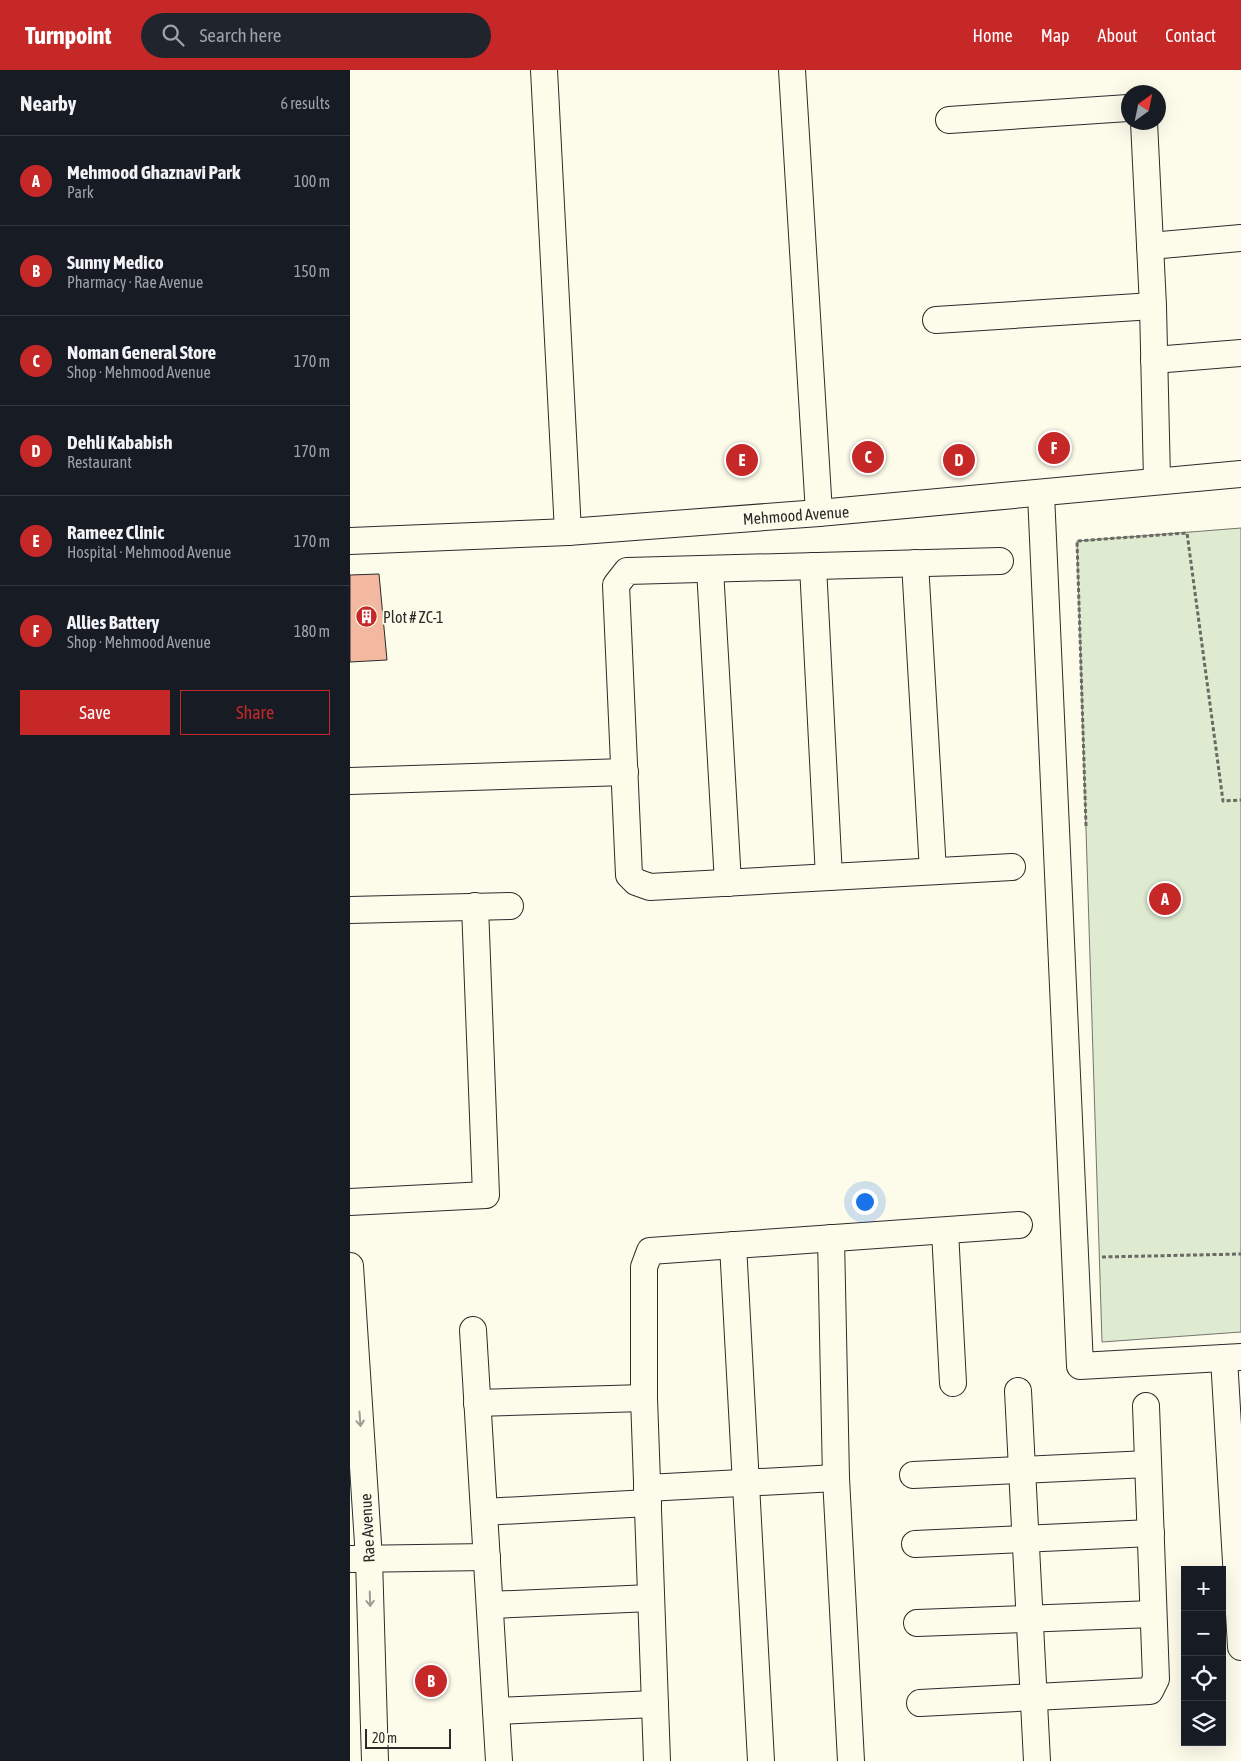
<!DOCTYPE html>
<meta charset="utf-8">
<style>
body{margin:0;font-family:"Asap Condensed",sans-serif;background:#20242c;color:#f1f3f6}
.controls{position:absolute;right:15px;bottom:15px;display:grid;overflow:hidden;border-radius:0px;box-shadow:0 5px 20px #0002}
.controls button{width:45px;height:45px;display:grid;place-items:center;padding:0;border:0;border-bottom:1px solid #363941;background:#171b24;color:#f1f3f6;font:25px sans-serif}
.compass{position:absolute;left:771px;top:15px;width:45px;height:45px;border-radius:50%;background:#171b24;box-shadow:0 5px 20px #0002;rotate:33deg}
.scale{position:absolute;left:15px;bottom:12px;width:86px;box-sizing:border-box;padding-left:5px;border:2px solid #2b2b2b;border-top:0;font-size:14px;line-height:18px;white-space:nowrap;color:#2b2b2b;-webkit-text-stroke:4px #fdfbea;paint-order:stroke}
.you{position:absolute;left:514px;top:1131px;width:18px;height:18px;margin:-12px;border:4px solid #fff;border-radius:50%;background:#1a73e8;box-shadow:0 0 0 8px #1a73e833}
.badge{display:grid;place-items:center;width:32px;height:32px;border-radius:50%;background:#c62828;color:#fff;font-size:16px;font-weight:700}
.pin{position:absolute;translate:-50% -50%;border:2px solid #fff;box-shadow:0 1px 5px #0006}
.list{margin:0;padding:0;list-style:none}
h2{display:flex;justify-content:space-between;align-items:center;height:65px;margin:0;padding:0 20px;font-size:21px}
h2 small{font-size:16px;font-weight:400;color:#9ea1a6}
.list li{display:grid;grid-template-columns:32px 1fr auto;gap:15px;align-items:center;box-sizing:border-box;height:90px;padding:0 20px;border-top:1px solid #363941}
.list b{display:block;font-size:19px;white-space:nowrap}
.list p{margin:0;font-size:16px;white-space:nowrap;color:#9ea1a6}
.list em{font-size:16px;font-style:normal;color:#9ea1a6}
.actions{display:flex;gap:10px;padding:15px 20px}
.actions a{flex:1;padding:11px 0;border:1px solid #c62828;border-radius:0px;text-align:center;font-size:18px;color:#c62828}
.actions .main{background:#c62828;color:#fff}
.icon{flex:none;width:28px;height:28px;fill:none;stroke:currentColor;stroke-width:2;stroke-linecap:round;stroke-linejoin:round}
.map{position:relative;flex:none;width:891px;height:1691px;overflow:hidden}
header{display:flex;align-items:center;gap:30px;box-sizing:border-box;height:70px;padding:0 25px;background:#c62828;color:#fff}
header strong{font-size:24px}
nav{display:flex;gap:28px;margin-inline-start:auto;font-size:18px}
.search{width:350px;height:45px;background:#20242c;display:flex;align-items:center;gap:12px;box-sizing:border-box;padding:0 18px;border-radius:28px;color:#9ea1a6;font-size:19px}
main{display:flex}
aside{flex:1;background:#171b24}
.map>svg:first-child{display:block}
.green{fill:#deebd1;stroke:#74746e}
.building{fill:#f2b8a0;stroke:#2b2b2b}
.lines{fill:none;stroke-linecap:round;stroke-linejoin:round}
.street-casing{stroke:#2b2b2b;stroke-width:28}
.path{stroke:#6a6964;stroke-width:3;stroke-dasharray:4 2.5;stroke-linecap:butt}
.street{stroke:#fdfbea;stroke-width:26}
.oneway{stroke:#9e9d94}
.labels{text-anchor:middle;stroke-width:4;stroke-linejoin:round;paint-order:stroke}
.street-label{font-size:16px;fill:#2b2b2b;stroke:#fdfbea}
.poi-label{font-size:16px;fill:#2b2b2b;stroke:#fdfbea;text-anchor:start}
</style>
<header>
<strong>Turnpoint</strong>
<div class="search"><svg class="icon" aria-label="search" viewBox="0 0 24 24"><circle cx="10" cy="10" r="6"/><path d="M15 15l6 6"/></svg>Search here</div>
<nav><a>Home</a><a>Map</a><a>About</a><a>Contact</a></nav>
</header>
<main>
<aside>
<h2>Nearby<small>6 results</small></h2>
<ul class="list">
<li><span class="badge">A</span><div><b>Mehmood Ghaznavi Park</b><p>Park</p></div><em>100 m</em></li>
<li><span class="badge">B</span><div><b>Sunny Medico</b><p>Pharmacy · Rae Avenue</p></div><em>150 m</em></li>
<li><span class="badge">C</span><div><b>Noman General Store</b><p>Shop · Mehmood Avenue</p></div><em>170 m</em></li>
<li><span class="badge">D</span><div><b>Dehli Kababish</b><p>Restaurant</p></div><em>170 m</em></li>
<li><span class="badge">E</span><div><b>Rameez Clinic</b><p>Hospital · Mehmood Avenue</p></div><em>170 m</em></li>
<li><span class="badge">F</span><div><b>Allies Battery</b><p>Shop · Mehmood Avenue</p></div><em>180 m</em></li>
</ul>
<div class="actions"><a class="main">Save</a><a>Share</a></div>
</aside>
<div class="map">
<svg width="891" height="1691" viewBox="0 0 891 1691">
<rect width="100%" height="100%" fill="#fdfbea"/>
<path class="green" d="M891,458V1262L752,1272L727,471Z"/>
<path class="building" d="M29,504L37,590L0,592V505Z"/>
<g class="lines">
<defs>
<g id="street">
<path d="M194,0L218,462"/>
<path d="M442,0L469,443"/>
<path d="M599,50L778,38"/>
<path d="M794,52L803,236L807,410"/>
<path d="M800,176L891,168"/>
<path d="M586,250L803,236"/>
<path d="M804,290L891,283"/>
<path d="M691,424L730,1296L891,1287"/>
<path d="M0,471L218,462L469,443L891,404"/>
<path d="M650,491L277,501L266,515L279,805L286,812L300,817L662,797"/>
<path d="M565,493L583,801"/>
<path d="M463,496L479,807"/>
<path d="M360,499L378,813"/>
<path d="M0,711L275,702"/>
<path d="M0,840L160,836"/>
<path d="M0,1132L136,1125L125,836"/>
<path d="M595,1161L603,1313"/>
<path d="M481,1168L486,1408L501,1691"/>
<path d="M383,1175L411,1691"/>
<path d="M0,1196L19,1489L25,1691"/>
<path d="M123,1260L149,1691"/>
<path d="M874,1288L891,1577"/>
<path d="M668,1321L687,1691"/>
<path d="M127,1333L294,1328"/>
<path d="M563,1405L798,1394"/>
<path d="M297,1418L486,1408"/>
<path d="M134,1442L298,1433"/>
<path d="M565,1474L801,1463"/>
<path d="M0,1489L137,1487"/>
<path d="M140,1535L301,1528"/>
<path d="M567,1553L803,1544"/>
<path d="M570,1633L800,1621L806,1609L796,1336"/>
<path d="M146,1641L305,1634"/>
<path d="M307,1691L294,1328V1197L300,1181L669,1155"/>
</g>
</defs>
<use href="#street" class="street-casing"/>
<g class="path">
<path d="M736,756L727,471L837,463L873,731L891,730"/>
<path d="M752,1187L891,1184"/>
</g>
<use href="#street" class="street"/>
</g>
<defs><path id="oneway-shaft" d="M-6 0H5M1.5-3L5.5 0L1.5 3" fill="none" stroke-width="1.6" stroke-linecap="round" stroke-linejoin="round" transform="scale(1.25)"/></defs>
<g class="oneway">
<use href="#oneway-shaft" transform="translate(10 1349) rotate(86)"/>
<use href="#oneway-shaft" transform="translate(20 1529) rotate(88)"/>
</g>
<defs>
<symbol id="building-disc" viewBox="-11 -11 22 22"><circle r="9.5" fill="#c62828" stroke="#fdfbea"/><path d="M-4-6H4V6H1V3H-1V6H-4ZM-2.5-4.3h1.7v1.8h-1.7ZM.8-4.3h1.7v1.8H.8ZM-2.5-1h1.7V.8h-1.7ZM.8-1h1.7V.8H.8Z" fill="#fff"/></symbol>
</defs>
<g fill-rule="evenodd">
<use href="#building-disc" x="4" y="534" width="25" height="25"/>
</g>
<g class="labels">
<g class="street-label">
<text transform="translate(446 445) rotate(-4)" y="6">Mehmood Avenue</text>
<text transform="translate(17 1458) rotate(-93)" y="6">Rae Avenue</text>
</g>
<g class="poi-label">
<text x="33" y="553">Plot # ZC-1</text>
</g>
</g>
</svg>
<div class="controls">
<button>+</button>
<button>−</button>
<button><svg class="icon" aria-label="locate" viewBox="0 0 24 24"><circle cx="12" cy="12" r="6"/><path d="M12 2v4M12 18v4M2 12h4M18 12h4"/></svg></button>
<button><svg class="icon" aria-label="layers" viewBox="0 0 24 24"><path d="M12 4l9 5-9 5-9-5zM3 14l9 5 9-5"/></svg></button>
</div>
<svg class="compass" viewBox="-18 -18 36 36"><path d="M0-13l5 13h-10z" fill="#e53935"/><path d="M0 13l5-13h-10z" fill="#9ea1a6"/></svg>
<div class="scale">20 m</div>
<div class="you"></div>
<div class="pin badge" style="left:815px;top:829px">A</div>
<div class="pin badge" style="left:81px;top:1611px">B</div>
<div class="pin badge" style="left:518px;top:387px">C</div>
<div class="pin badge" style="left:609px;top:390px">D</div>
<div class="pin badge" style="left:392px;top:390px">E</div>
<div class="pin badge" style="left:704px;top:378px">F</div>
</div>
</main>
